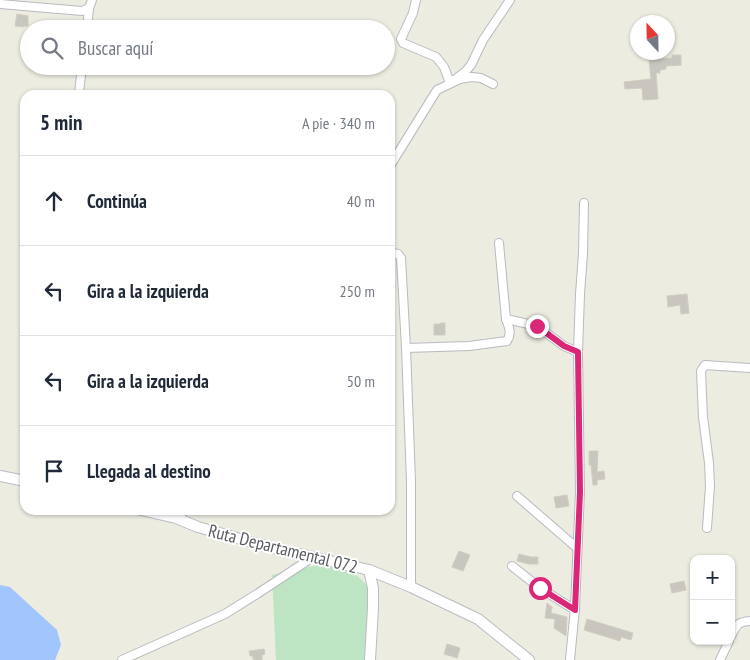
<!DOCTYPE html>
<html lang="es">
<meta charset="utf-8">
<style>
body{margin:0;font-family:"PT Sans Narrow",sans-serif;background:#f6f6f7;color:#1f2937}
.controls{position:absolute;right:15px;bottom:15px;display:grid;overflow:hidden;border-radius:10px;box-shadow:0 1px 4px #0004}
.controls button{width:45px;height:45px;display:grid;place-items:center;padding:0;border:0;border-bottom:1px solid #e0e1e3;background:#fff;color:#1f2937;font:25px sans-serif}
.compass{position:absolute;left:630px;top:15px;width:45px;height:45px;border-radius:50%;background:#fff;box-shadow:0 1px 4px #0004;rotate:338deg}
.stop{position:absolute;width:15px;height:15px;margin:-11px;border:4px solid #db2777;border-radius:50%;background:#fff}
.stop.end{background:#db2777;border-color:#fff;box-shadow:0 1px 5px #0008}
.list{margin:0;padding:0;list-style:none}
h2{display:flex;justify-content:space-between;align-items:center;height:65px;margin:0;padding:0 20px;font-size:21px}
h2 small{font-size:16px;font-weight:400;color:#747a83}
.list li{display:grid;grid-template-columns:32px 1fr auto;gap:15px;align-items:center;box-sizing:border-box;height:90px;padding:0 20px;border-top:1px solid #e0e1e3}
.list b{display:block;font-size:19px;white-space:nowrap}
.list em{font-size:16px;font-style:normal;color:#747a83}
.icon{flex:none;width:28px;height:28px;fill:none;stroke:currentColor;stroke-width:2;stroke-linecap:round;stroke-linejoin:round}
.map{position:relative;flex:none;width:750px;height:660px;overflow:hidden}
.search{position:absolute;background:#fff;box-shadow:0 1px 4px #0004;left:20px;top:20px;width:375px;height:55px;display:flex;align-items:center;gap:12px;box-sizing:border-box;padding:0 18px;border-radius:28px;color:#747a83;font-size:19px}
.panel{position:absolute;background:#fff;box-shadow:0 1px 4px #0004;left:20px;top:90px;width:375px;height:425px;border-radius:15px}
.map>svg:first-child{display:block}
.green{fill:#bde4c3}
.water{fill:#a0c6fd}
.building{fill:#c8c6be;stroke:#d1cebf}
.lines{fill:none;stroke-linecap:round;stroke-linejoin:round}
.street-casing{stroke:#b9bac0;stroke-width:10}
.secondary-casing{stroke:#babcc3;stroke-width:12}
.street{stroke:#fff;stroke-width:8}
.secondary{stroke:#fff;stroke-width:10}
.route{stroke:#db2777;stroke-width:6}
.labels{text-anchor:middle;stroke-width:4;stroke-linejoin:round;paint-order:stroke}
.street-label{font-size:18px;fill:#5a5c62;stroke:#fff}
</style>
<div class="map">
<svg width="750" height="660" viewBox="0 0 750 660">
<rect width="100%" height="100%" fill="#ecece1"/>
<path class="green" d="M327,563L353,572L368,586L369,612L366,660H276L272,575Z"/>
<path class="water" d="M0,585L10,587L57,630L61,645L55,660H0Z"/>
<g class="building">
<path d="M17,14L28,16V26H24V27L15,26Z"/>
<path d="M672,55H681V65L666,66V69L660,70V73H656L658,99L643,100L642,88L625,89L624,82L651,79L649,60L672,58Z"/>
<path d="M687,294L689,313L681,314L680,305L668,307L667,296Z"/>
<path d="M441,323H445V335H434V324H440Z"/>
<path d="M589,451H598L597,472L604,471L605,479L597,480V485H593L591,465H589Z"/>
<path d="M567,495L569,506L556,508L554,497Z"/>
<path d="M459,551L470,555L463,571L452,567Z"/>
<path d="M519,554L531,557H538V564H529L517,561Z"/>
<path d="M684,581L686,590L672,593L670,584Z"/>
<path d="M547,603L552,607L551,613L567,617L566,636L554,628L555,619L545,618Z"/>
<path d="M587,619L633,633L631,640L621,637L620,641L584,630Z"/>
<path d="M447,644L460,648L457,658L444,654Z"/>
<path d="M264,649L265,654L262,655V660H253V656H250L249,651Z"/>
</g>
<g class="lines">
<defs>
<g id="street">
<path d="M416,0L413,13L401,39L403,43L436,57L444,67L450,83L465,72L471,65L483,40L510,0"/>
<path d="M0,4L82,11L89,8L92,0"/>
<path d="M87,29L89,8"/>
<path d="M79,93L82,66"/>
<path d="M390,166L437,90L460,79L471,77L481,78L493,84"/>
<path d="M390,252L398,254L401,258L406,348L411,481V587"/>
<path d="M506,319L537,326L564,346L578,352"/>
<path d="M406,348L469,346L507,341C512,333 509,327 506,319L499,243"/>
<path d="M517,496L577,548"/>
<path d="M176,518L185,510"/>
<path d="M707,528L710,486L709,463L703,417L701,371L705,365L750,368"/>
<path d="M512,566L540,588L575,610"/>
<path d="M731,636C737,625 737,622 750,621"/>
<path d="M122,660L225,614L257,594L313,557"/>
<path d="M570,660L575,608L580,492L578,352L580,294L583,253L584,203"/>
<path d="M720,660L729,641"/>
</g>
<g id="secondary">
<path d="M0,476L25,481"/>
<path d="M141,510L176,518L198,527L283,551L313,557L369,570L411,587L478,619L529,660"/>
<path d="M369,570L373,588V608L370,660"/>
</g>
</defs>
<use href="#street" class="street-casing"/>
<use href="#secondary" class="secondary-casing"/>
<use href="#street" class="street"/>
<use href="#secondary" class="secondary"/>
</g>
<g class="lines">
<path class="route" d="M537,326L564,346L578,352L580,492L575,610L540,588"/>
</g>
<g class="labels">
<g class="street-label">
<text transform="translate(283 549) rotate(14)" y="6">Ruta Departamental 072</text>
</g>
</g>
</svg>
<div class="controls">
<button>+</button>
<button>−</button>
</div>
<svg class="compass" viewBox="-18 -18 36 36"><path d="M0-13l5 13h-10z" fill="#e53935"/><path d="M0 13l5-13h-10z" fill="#747a83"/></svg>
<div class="stop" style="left:540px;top:588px"></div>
<div class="stop end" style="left:537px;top:326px"></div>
<div class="search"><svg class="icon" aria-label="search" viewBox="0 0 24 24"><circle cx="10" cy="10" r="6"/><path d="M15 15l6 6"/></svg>Buscar aquí</div>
<section class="panel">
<h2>5 min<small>A pie · 340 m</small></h2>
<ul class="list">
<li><svg class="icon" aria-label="ahead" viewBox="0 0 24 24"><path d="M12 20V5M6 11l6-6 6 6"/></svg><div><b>Continúa</b></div><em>40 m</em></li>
<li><svg class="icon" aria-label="left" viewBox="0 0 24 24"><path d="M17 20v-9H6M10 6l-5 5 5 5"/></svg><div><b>Gira a la izquierda</b></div><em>250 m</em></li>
<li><svg class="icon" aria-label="left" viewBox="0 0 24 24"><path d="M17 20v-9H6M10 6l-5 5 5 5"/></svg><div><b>Gira a la izquierda</b></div><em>50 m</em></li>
<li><svg class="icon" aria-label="arrive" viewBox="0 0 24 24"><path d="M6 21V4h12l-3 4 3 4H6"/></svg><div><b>Llegada al destino</b></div></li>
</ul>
</section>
</div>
